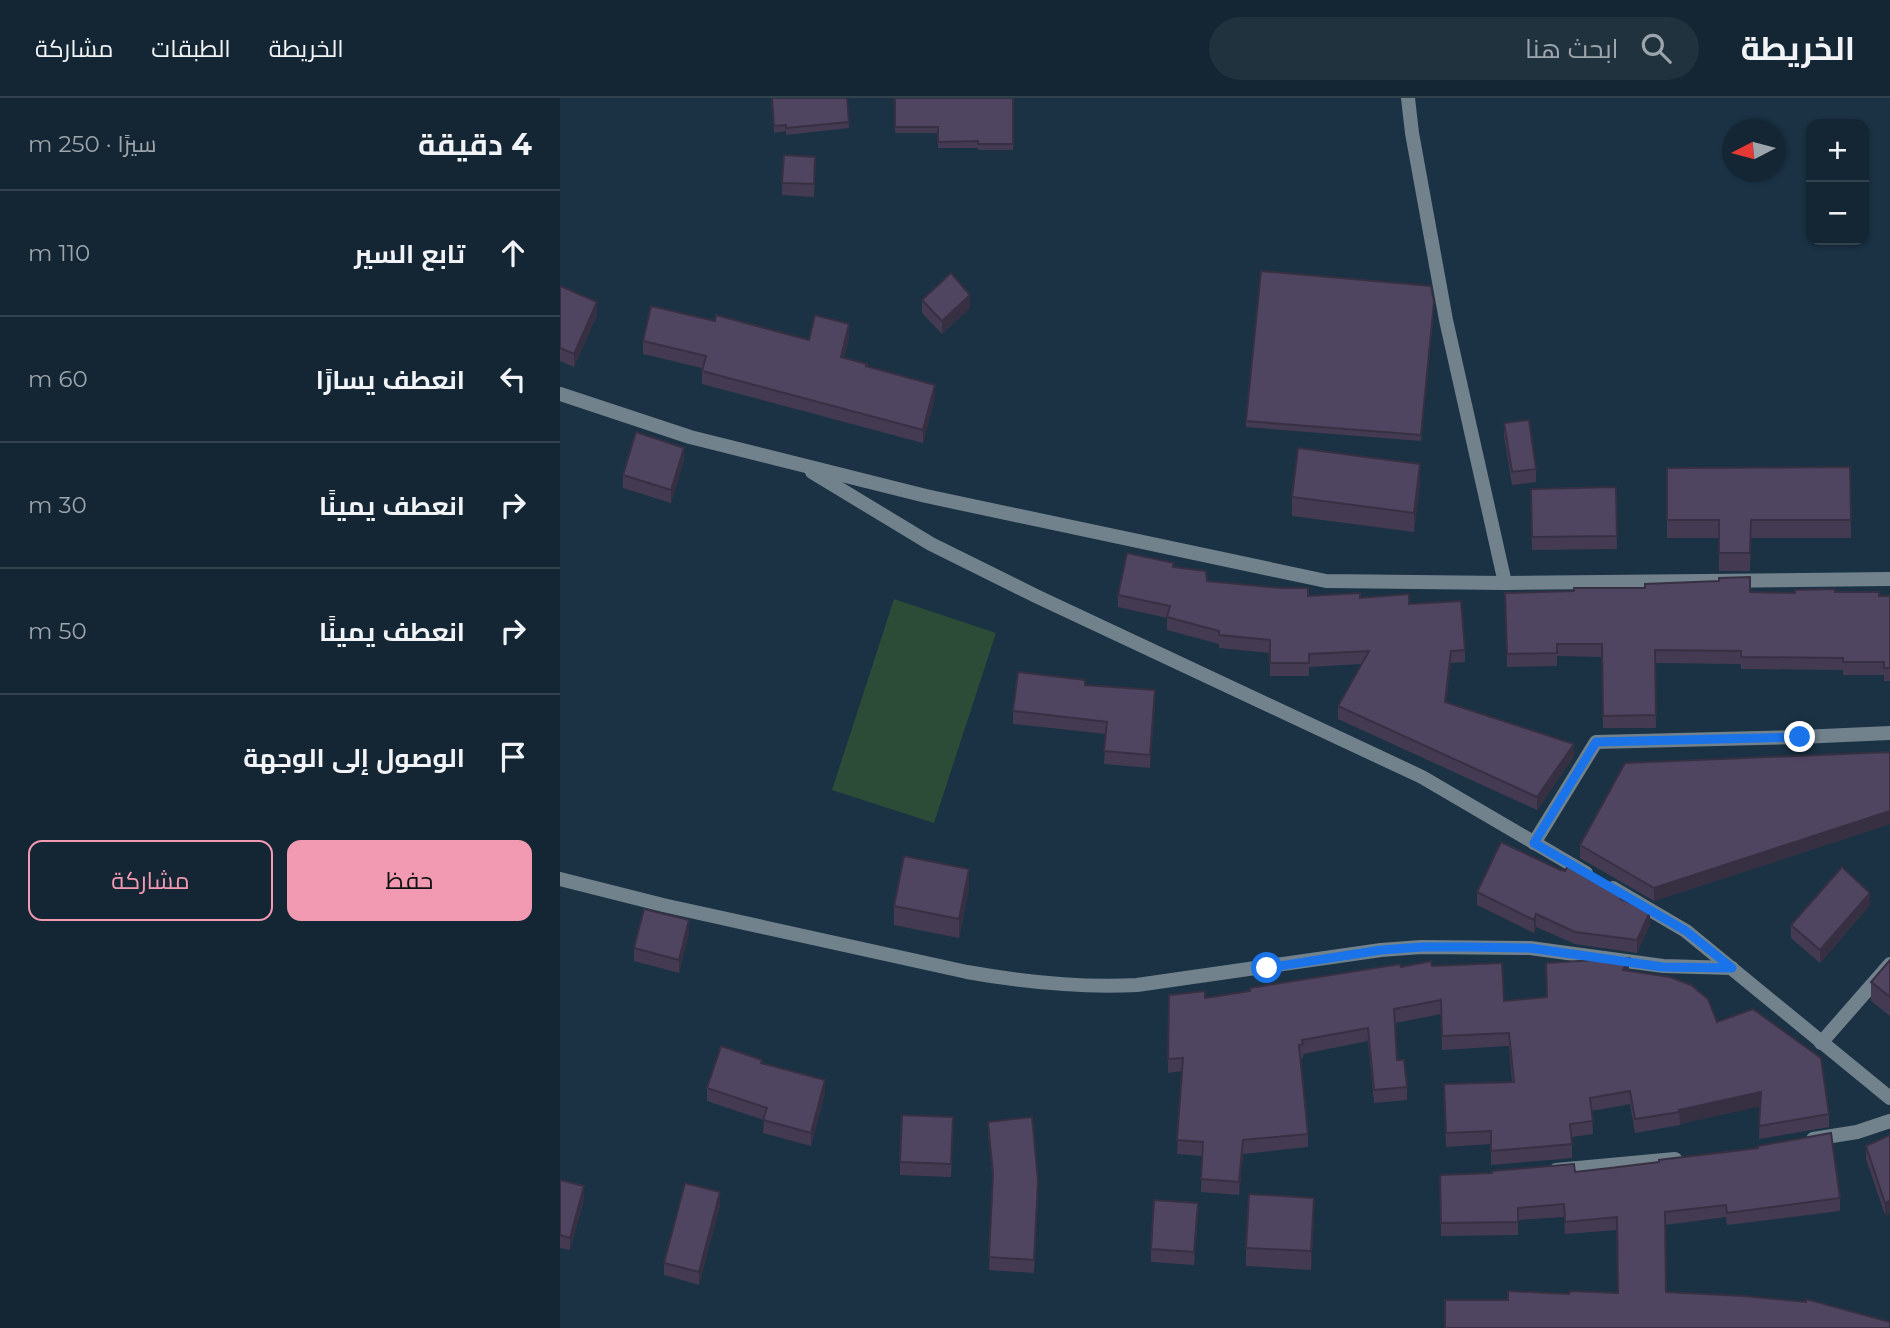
<!DOCTYPE html>
<html lang="ar">
<meta charset="utf-8">
<style>
body{margin:0;font-family:Montserrat,Cairo,sans-serif;background:#21323f;color:#f1f3f6;direction:rtl}
.controls{position:absolute;right:21px;top:21px;display:grid;overflow:hidden;border-radius:14px;box-shadow:0 2px 5px #0004}
.controls button{width:63px;height:63px;display:grid;place-items:center;padding:0;border:0;border-bottom:2px solid #33434e;background:#142633;color:#f1f3f6;font:35px sans-serif}
.compass{position:absolute;left:1162px;top:21px;width:63px;height:63px;border-radius:50%;background:#142633;box-shadow:0 2px 5px #0004;rotate:264deg}
.stop{position:absolute;width:21px;height:21px;margin:-16px;border:5px solid #1a73e8;border-radius:50%;background:#fff}
.stop.end{background:#1a73e8;border-color:#fff;box-shadow:0 2px 7px #0008}
.list{margin:0;padding:0;list-style:none}
h2{display:flex;justify-content:space-between;align-items:center;height:91px;margin:0;padding:0 28px;font-size:30px}
h2 small{font-size:23px;font-weight:400;color:#9da5ac}
.list li{display:grid;grid-template-columns:46px 1fr auto;gap:21px;align-items:center;box-sizing:border-box;height:126px;padding:0 28px;border-top:2px solid #33434e}
.list b{display:block;font-size:26px;white-space:nowrap}
.list em{font-size:23px;font-style:normal;color:#9da5ac}
.actions{display:flex;gap:14px;padding:21px 28px}
.actions a{flex:1;padding:16px 0;border:2px solid #f19ab2;border-radius:14px;text-align:center;font-size:24px;color:#f19ab2}
.actions .main{background:#f19ab2;color:#111}
.icon{flex:none;width:38px;height:38px;fill:none;stroke:currentColor;stroke-width:2;stroke-linecap:round;stroke-linejoin:round}
.map{position:relative;flex:none;width:1330px;height:1230px;overflow:hidden;direction:ltr}
header{display:flex;align-items:center;gap:42px;box-sizing:border-box;height:98px;padding:0 35px;background:#142633;border-bottom:2px solid #33434e}
header strong{font-size:33px}
nav{display:flex;gap:38px;margin-inline-start:auto;font-size:24px}
.search{width:490px;height:63px;background:#21323f;display:flex;align-items:center;gap:18px;box-sizing:border-box;padding:0 24px;border-radius:38px;color:#9da5ac;font-size:26px}
main{display:flex}
aside{flex:1;background:#142633}
.map>svg:first-child{display:block}
.green{fill:#2c4c37}
.lines{fill:none;stroke-linecap:round;stroke-linejoin:round}
.service{stroke:#71828c;stroke-width:14}
.minor{stroke:#71828c;stroke-width:14}
.tertiary{stroke:#71828c;stroke-width:14}
.wall{fill:#443b53}
.shaded-wall{fill:#373043}
.building{fill:#4f4560;stroke:#373043;stroke-width:2}
.route{stroke:#1a73e8;stroke-width:9}
</style>
<header>
<strong>الخريطة</strong>
<div class="search"><svg class="icon" aria-label="search" viewBox="0 0 24 24"><circle cx="10" cy="10" r="6"/><path d="M15 15l6 6"/></svg>ابحث هنا</div>
<nav><a>الخريطة</a><a>الطبقات</a><a>مشاركة</a></nav>
</header>
<main>
<div class="map">
<svg width="1330" height="1230" viewBox="0 0 1330 1230">
<rect width="100%" height="100%" fill="#1a3244"/>
<path class="green" d="M334,501L436,535L374,725L272,692Z"/>
<g class="lines">
<path class="service" d="M1261,945L1330,866"/>
<g class="minor">
<path d="M848,0L852,35L886,222L945,485"/>
<path d="M974,745L1036,644L1240,639L1330,635"/>
<path d="M0,781L103,807L407,874C463,884 520,890 577,887L821,852L861,849L970,850L1103,868L1172,870"/>
<path d="M1253,1041L1297,1034L1330,1023"/>
<path d="M996,1072L1115,1061"/>
</g>
<g class="tertiary">
<path d="M0,296L130,339L366,398L766,483L945,485L1330,481"/>
<path d="M252,374L371,446L478,499L862,679L1026,775"/>
<path d="M1053,790L1126,833L1330,1000"/>
</g>
</g>
<g class="wall">
<path d="M211,0H287L289,30L226,37V33L214,35Z"/>
<path d="M335,0H453V52H418V50H378V35H335Z"/>
<path d="M255,72L254,99L222,97V85Z"/>
<path d="M0,188L37,217L14,269L0,263Z"/>
<path d="M362,202L410,210L382,236L362,215Z"/>
<path d="M874,210L861,343L686,329V323Z"/>
<path d="M155,223L249,242L289,239L284,260L307,268L375,300L363,345L142,286V270L83,256V243Z"/>
<path d="M944,325L976,371V384L952,387L944,338Z"/>
<path d="M124,362L111,405L63,390V377Z"/>
<path d="M1290,369L1291,440H1191L1190,473H1159V440H1107V370Z"/>
<path d="M860,385L854,434L732,418V399Z"/>
<path d="M1056,389L1057,451L972,452L971,391Z"/>
<path d="M614,469L647,483L748,498L800,500L849,506L905,552V564L891,565L886,604L1014,658L977,712L778,621V608L801,566L749,569V578H710V555L659,550V546L607,532V520L558,509V497Z"/>
<path d="M1190,494H1275L1319,498H1330V583H1324V577H1283V572L1181,571V566L1095,565L1096,630H1043L1042,559L997,558V568L947,569L945,495Z"/>
<path d="M525,587L595,605L590,670L544,666L546,636L453,626V613Z"/>
<path d="M1330,654V726L1094,803L1020,760V747Z"/>
<path d="M1000,772L1069,804L1090,827L1077,855L1015,846L976,829L974,835L917,807V794Z"/>
<path d="M409,790L399,840L334,827V808Z"/>
<path d="M1310,807L1260,865L1231,840V827Z"/>
<path d="M129,835L119,875L74,863V850Z"/>
<path d="M1330,862V918L1311,903V884Z"/>
<path d="M986,865L1069,873L1157,924L1269,1016V1029L1199,1041L1200,1008L1120,1026V1027L1075,1035L1070,1006L1032,1013L1033,1036L1012,1039V1060L931,1067V1046L886,1049L884,986L952,984L949,948L882,952L881,916L835,925L837,962L847,989V1002L814,1005L808,943L743,956V960H740L748,1036V1049L683,1056L679,1097L641,1094L642,1058L617,1056L622,973L608,975L609,897L645,900L841,869L872,868L944,903L987,899Z"/>
<path d="M202,965L265,995L251,1048L203,1035L204,1022L147,1003V990Z"/>
<path d="M428,1024L478,1096L474,1175L429,1172L433,1085L428,1036Z"/>
<path d="M393,1032L391,1079L340,1077V1064Z"/>
<path d="M1330,1037V1116L1325,1117L1306,1061V1048Z"/>
<path d="M1015,1074L1280,1100V1113L1167,1127L1166,1119L1105,1127L1106,1194L1330,1224L948,1202L1009,1196L1058,1195L1057,1132L1005,1136L1004,1119L958,1122V1137L881,1138L880,1077Z"/>
<path d="M0,1082L24,1101L10,1152L0,1150Z"/>
<path d="M160,1107L139,1187L104,1177V1165Z"/>
<path d="M638,1118L634,1167L591,1164V1151Z"/>
<path d="M754,1119L751,1172L686,1168V1150Z"/>
</g>
<g class="shaded-wall">
<path d="M410,197V210L382,236V223Z"/>
<path d="M37,204V217L14,269V256Z"/>
<path d="M289,226V239L281,272V259Z"/>
<path d="M375,287V300L363,345V332Z"/>
<path d="M124,350V362L111,405V392Z"/>
<path d="M860,366V385L854,434V415Z"/>
<path d="M891,553V565L885,617V604Z"/>
<path d="M595,592V605L590,670V657Z"/>
<path d="M1014,646V658L977,712V699Z"/>
<path d="M1330,713V726L1094,803V790Z"/>
<path d="M409,771V790L399,840V821Z"/>
<path d="M1310,795V807L1260,865V852Z"/>
<path d="M1069,798V811L1061,801Z"/>
<path d="M1090,814V827L1077,855V842Z"/>
<path d="M976,816V829L974,835V822Z"/>
<path d="M129,822V835L119,875V862Z"/>
<path d="M1069,860V873L1063,872Z"/>
<path d="M265,982V995L251,1048V1035Z"/>
<path d="M1201,994V1008L1120,1026L1119,1012Z"/>
<path d="M683,1042V1056L679,1097V1084Z"/>
<path d="M24,1088V1101L10,1152V1140Z"/>
<path d="M160,1094V1107L139,1187V1174Z"/>
<path d="M754,1100V1119L751,1172V1153Z"/>
<path d="M1330,1103V1116L1325,1117V1105Z"/>
<path d="M638,1105V1118L634,1167V1154Z"/>
</g>
<g class="building">
<path d="M212,0H287L289,24L226,30V27L214,28Z"/>
<path d="M335,0H453V46H418V43L378,44V29H335Z"/>
<path d="M224,57L255,59L254,86L222,85Z"/>
<path d="M701,173L871,188L874,204L861,337L686,323Z"/>
<path d="M391,175L410,197L382,223L362,202Z"/>
<path d="M0,188L37,204L14,256L0,250Z"/>
<path d="M91,208L155,223L156,217L249,242L255,217L289,226L281,259L307,266L306,268L375,287L363,332L142,273L146,258L83,243Z"/>
<path d="M969,322L976,371L952,374L944,325Z"/>
<path d="M76,334L124,350L111,392L63,377Z"/>
<path d="M738,350L860,366L854,415L732,399Z"/>
<path d="M1290,369L1291,422H1191L1190,455H1159V422H1107V370Z"/>
<path d="M1056,389L1057,438L972,439L971,391Z"/>
<path d="M567,455L614,465L613,469L646,473L647,483L721,490H748V498L800,495V500L849,496V506L901,503L905,552L891,553L885,604L1014,646L977,699L778,608L809,553L749,556V565H710V542L659,537V533L607,519L610,508L558,497Z"/>
<path d="M1190,479V494L1235,495V492L1275,491V494H1319V498H1330V570H1324V564H1283V560L1181,559V553L1095,552L1096,617L1043,618L1042,546H997V555L947,556L945,495L1014,493V490H1085V486L1159,483V480Z"/>
<path d="M458,574L525,582V587L595,592L590,657L544,653L547,624L453,613Z"/>
<path d="M1330,654V713L1094,790L1020,747L1065,665Z"/>
<path d="M941,744L1000,772V771L1005,773L1010,764L1069,798L1061,801L1090,814L1077,842L1015,834L976,816L974,822L917,794Z"/>
<path d="M344,758L409,771L399,821L334,808Z"/>
<path d="M1282,769L1310,795L1260,852L1231,827Z"/>
<path d="M84,811L129,822L119,862L74,850Z"/>
<path d="M1069,860L1063,872L1110,879L1131,887L1148,901L1157,924L1193,911L1261,960L1269,1016L1199,1028L1201,994L1119,1012L1120,1014L1075,1021L1070,993L1030,1000L1033,1023L1010,1026L1012,1046L931,1053V1033L886,1035L884,986L954,984L949,935L882,938L881,902L834,911L837,962H844L847,989L814,992L808,930L742,942L743,946L739,947L748,1036L683,1042L679,1084L641,1081L643,1044L617,1042L623,960L608,961L609,897L645,893V900L690,893V890L840,866L841,869L871,863L872,868L942,865L944,903L987,899L986,865Z"/>
<path d="M1330,862V899L1311,884Z"/>
<path d="M161,948L202,962L201,965L265,982L251,1035L203,1022L207,1010L147,990Z"/>
<path d="M342,1017L393,1019L391,1066L340,1064Z"/>
<path d="M472,1019L478,1083L474,1162L429,1159L433,1076L428,1024Z"/>
<path d="M1271,1035L1280,1100L1167,1115L1166,1107L1105,1114L1106,1194L1184,1198L1246,1204V1201L1330,1224V1230H885V1202H948V1193L1009,1196L1010,1193L1058,1195L1057,1119L1005,1124L1004,1106L958,1110V1124L881,1125L880,1077L932,1075V1073L1014,1066L1015,1074L1050,1070L1099,1064V1062L1198,1050V1048Z"/>
<path d="M1330,1037V1103L1325,1105L1306,1048Z"/>
<path d="M0,1082L24,1088L10,1140L0,1137Z"/>
<path d="M125,1085L160,1094L139,1174L104,1165Z"/>
<path d="M689,1096L754,1100L751,1153L686,1150Z"/>
<path d="M594,1102L638,1105L634,1154L591,1151Z"/>
</g>
<g class="lines">
<path class="route" d="M707,870L821,852L862,849H910L970,850L1103,869L1172,870L1126,833L974,745L1036,644L1240,639"/>
</g>
</svg>
<div class="controls">
<button>+</button>
<button>−</button>
</div>
<svg class="compass" viewBox="-18 -18 36 36"><path d="M0-13l5 13h-10z" fill="#e53935"/><path d="M0 13l5-13h-10z" fill="#9da5ac"/></svg>
<div class="stop" style="left:707px;top:870px"></div>
<div class="stop end" style="left:1240px;top:639px"></div>
</div>
<aside>
<h2>4 دقيقة<small>سيرًا · 250 m</small></h2>
<ul class="list">
<li><svg class="icon" aria-label="ahead" viewBox="0 0 24 24"><path d="M12 20V5M6 11l6-6 6 6"/></svg><div><b>تابع السير</b></div><em>110 m</em></li>
<li><svg class="icon" aria-label="left" viewBox="0 0 24 24"><path d="M17 20v-9H6M10 6l-5 5 5 5"/></svg><div><b>انعطف يسارًا</b></div><em>60 m</em></li>
<li><svg class="icon" aria-label="right" viewBox="0 0 24 24"><path d="M7 20v-9h11M14 6l5 5-5 5"/></svg><div><b>انعطف يمينًا</b></div><em>30 m</em></li>
<li><svg class="icon" aria-label="right" viewBox="0 0 24 24"><path d="M7 20v-9h11M14 6l5 5-5 5"/></svg><div><b>انعطف يمينًا</b></div><em>50 m</em></li>
<li><svg class="icon" aria-label="arrive" viewBox="0 0 24 24"><path d="M6 21V4h12l-3 4 3 4H6"/></svg><div><b>الوصول إلى الوجهة</b></div></li>
</ul>
<div class="actions"><a class="main">حفظ</a><a>مشاركة</a></div>
</aside>
</main>
